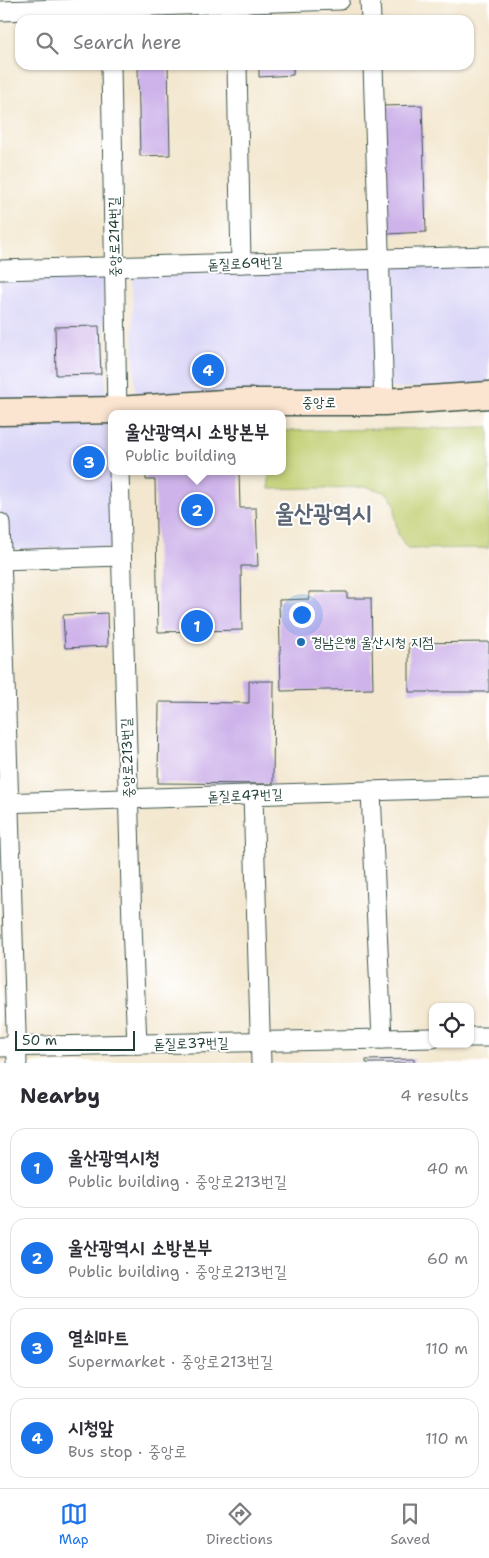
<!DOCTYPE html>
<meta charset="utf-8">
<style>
body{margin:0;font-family:"Shantell Sans","Poor Story",sans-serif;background:#f7f7f7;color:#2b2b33}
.controls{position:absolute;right:15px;bottom:15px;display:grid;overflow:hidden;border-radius:10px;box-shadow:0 1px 4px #0004}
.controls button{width:45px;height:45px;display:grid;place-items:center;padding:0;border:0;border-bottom:1px solid #e1e1e2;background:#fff;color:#2b2b33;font:25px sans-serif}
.scale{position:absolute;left:15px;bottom:12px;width:120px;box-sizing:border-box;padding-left:5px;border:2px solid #1f3d34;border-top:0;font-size:14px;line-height:18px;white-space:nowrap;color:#1f3d34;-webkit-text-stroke:4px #fff;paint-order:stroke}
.you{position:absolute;left:301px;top:614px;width:18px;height:18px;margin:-12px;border:4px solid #fff;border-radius:50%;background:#1a73e8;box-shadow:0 0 0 8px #1a73e833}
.badge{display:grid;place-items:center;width:32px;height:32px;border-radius:50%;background:#1a73e8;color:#fff;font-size:16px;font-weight:700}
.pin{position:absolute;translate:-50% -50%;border:2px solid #fff;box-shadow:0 1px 5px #0006}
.popup{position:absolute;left:108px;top:410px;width:178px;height:65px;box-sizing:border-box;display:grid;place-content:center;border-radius:10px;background:#fff;filter:drop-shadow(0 1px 4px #0005);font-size:16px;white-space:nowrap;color:#7c7c81}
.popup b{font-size:19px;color:#2b2b33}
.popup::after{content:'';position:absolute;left:50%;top:100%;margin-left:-10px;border:10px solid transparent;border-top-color:#fff}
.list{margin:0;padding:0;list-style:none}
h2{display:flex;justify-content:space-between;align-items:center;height:65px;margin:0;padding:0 20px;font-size:21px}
h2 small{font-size:16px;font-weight:400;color:#7c7c81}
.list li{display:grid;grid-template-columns:32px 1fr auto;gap:15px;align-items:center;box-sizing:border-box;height:80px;margin:0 10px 10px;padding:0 10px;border:1px solid #e1e1e2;border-radius:15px}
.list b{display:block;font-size:19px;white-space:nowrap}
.list p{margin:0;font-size:16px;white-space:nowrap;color:#7c7c81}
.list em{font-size:16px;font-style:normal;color:#7c7c81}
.icon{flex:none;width:28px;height:28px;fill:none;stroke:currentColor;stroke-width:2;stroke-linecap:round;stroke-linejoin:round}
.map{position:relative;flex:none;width:489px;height:1063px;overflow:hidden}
.search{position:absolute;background:#fff;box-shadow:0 1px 4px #0004;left:15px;right:15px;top:15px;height:55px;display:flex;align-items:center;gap:12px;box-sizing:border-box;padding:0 18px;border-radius:15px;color:#7c7c81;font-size:19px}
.sheet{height:425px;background:#fff}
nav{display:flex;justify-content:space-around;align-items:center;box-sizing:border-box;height:70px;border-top:1px solid #e1e1e2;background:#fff;font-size:14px;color:#7c7c81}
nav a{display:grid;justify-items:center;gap:2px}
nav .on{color:#1a73e8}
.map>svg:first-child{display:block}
.built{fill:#dad6f7}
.green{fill:#c1ce70;stroke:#708652}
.building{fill:#ceb3ea}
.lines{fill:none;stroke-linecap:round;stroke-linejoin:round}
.street-casing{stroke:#3f564b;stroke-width:21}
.secondary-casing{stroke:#3f564b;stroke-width:29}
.street{stroke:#fff;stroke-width:19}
.secondary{stroke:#fce5d0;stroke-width:26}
.poi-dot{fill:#1f6fb2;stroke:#fff;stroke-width:2}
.labels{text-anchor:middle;stroke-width:4;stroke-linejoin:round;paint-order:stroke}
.street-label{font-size:14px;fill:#1f3d34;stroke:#fff}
.poi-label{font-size:14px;fill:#1f3d34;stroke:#fff;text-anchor:start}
.town-label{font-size:24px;font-weight:bold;fill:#5c6674;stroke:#fff}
</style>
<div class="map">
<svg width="489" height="1063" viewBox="0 0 489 1063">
<rect width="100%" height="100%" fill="#fff"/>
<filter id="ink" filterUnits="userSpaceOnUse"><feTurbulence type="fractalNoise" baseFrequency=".02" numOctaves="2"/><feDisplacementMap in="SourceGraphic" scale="10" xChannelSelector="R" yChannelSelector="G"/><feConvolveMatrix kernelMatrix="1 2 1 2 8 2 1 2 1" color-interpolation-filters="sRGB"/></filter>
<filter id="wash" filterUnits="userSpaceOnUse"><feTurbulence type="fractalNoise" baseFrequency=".0096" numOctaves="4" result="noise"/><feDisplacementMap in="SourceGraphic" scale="20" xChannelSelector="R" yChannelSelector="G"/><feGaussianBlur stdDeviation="1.12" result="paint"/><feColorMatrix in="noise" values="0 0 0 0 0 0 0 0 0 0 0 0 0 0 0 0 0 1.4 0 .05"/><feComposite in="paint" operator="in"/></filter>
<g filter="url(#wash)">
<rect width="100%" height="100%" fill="#f3e7cf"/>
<g class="built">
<path d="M489,263V385L135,397L132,275Z"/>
<path d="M104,276L106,398L0,402V279Z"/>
<path d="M108,417L113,548L0,549V422Z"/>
</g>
<path class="green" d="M489,427V548L407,549L398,534L395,518V504L387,493L367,487L269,489V471H282V431Z"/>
<g id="blocks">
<g class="building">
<path d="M138,65H168L170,155L140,156Z"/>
<path d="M259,65H293V75L259,77Z"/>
<path d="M422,105L426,232L387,234L383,106Z"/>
<path d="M99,326L101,374L56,375L55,327Z"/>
<path d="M146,471H239L240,508H256L258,566H241L242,630L158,632L155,480H146Z"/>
<path d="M309,592H347V598H371L373,689L281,691L279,600L309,599Z"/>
<path d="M107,613L108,646L65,648L63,615Z"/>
<path d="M489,642V692H409V643Z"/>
<path d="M249,681H274L273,784L158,783L159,702L249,703Z"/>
<path d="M414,1059V1063H366V1060Z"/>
</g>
</g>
</g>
<g filter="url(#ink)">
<use href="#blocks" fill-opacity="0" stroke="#3f564b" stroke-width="1"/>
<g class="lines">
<defs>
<g id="street">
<path d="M370,0L371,20"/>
<path d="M0,11L340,0"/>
<path d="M111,65L117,414"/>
<path d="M237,65L241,263"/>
<path d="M373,65L384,402"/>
<path d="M0,270L489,256"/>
<path d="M119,471L132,925L137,1044"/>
<path d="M0,523L17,1063"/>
<path d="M0,560L121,556"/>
<path d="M371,791L382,1039"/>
<path d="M253,795L261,1063"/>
<path d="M0,803L489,787"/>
<path d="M470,1037H489"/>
<path d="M0,1047L433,1038"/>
</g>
<path id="secondary" d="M0,412L117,410L239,402H384L489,395"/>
</defs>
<use href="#street" class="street-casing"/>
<use href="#secondary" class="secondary-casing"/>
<use href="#street" class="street"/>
<use href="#secondary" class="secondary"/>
</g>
</g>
<circle class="poi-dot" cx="301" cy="642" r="5"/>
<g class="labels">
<g class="street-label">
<text transform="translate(114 237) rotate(-91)" y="5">중앙로214번길</text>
<text transform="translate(245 263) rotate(-2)" y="5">돋질로69번길</text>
<text x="319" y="407">중앙로</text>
<text transform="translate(127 758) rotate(-92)" y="5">중앙로213번길</text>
<text transform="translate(245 795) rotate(-2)" y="5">돋질로47번길</text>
<text transform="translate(191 1043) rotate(-1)" y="5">돋질로37번길</text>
</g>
<g class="poi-label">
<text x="311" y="647">경남은행 울산시청 지점</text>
</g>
<g class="town-label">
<text x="323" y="521">울산광역시</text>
</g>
</g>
</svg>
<div class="controls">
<button><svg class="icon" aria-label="locate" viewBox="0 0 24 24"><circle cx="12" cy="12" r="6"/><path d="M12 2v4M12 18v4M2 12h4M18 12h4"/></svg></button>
</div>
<div class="scale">50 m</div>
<div class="you"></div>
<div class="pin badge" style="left:197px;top:626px">1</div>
<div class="pin badge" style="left:197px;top:510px">2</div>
<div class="popup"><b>울산광역시 소방본부</b>Public building</div>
<div class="pin badge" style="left:89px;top:462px">3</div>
<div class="pin badge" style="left:208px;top:370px">4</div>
<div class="search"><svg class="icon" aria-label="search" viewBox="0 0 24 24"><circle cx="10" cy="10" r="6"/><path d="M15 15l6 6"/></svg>Search here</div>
</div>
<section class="sheet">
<h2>Nearby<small>4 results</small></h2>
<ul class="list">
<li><span class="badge">1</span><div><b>울산광역시청</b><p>Public building · 중앙로213번길</p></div><em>40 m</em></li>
<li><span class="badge">2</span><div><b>울산광역시 소방본부</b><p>Public building · 중앙로213번길</p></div><em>60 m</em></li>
<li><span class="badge">3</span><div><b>열쇠마트</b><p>Supermarket · 중앙로213번길</p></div><em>110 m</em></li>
<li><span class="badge">4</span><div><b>시청앞</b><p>Bus stop · 중앙로</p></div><em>110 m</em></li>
</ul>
</section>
<nav>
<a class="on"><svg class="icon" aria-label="map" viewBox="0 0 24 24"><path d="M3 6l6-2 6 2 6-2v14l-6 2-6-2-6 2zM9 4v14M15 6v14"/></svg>Map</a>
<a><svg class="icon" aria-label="directions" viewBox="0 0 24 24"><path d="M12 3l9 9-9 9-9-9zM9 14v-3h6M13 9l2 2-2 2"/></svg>Directions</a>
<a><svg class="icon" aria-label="saved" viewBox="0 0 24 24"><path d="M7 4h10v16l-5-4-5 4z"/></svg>Saved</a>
</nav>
